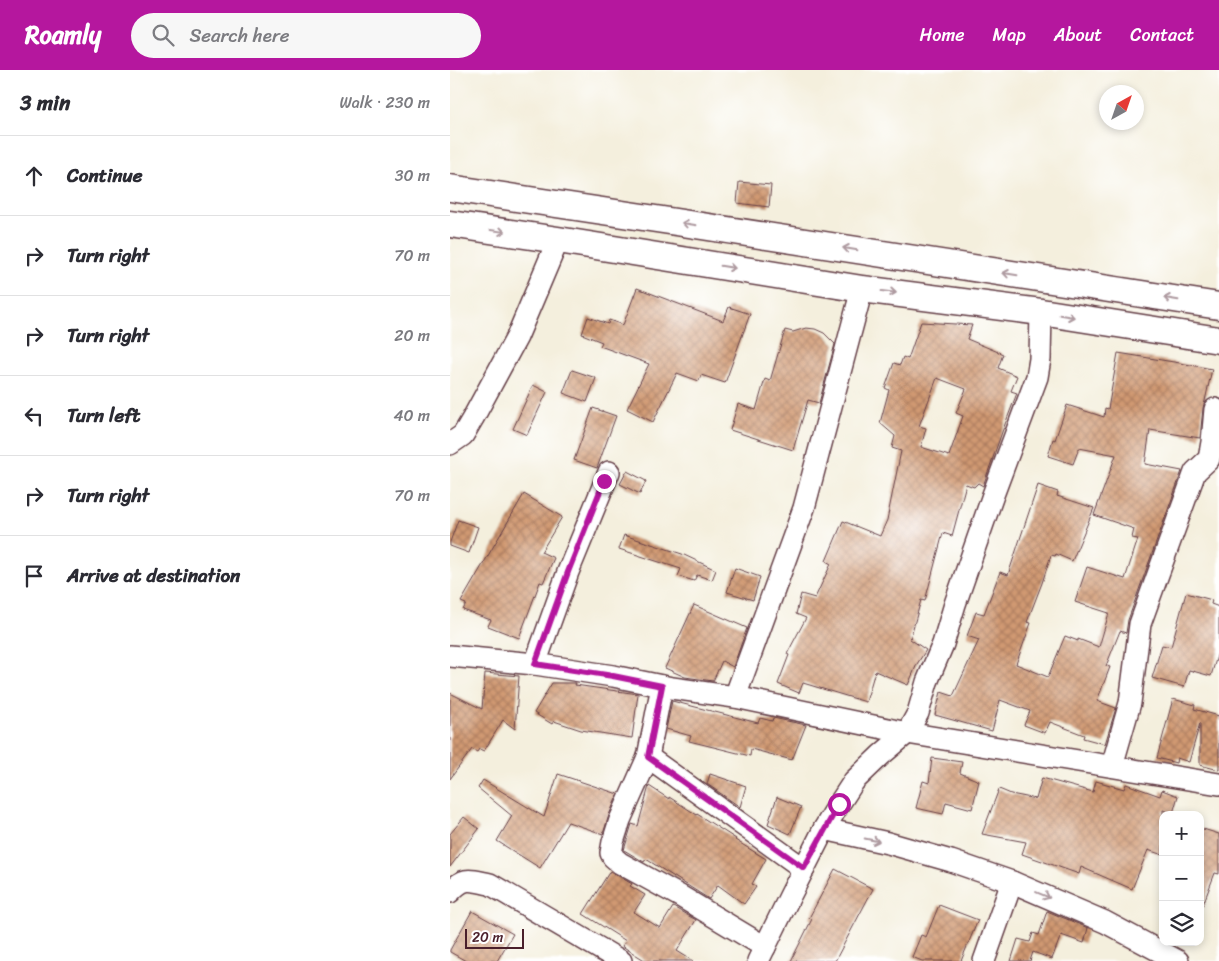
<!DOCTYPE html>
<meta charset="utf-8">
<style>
body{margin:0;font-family:Sriracha,sans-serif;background:#f7f7f7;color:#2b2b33}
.controls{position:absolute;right:15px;bottom:15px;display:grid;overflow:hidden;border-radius:10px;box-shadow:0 2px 8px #0003}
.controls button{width:45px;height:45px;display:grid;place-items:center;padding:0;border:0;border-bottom:1px solid #e1e1e2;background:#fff;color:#2b2b33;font:25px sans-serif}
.compass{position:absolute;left:649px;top:15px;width:45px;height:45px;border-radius:50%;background:#fff;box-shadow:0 2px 8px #0003;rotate:40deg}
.scale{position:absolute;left:15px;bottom:12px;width:59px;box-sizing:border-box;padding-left:5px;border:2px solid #4a1f2b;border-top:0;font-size:14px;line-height:18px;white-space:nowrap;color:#4a1f2b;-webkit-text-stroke:4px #fff;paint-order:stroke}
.stop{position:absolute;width:15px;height:15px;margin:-11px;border:4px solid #b5179e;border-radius:50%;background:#fff}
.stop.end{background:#b5179e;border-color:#fff;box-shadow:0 1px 5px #0008}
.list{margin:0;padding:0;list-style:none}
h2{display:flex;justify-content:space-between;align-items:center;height:65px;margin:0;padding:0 20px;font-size:21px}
h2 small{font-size:16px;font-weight:400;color:#7c7c81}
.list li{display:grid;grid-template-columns:32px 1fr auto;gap:15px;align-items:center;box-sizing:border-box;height:80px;padding:0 20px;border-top:1px solid #e1e1e2}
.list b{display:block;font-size:19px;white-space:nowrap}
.list em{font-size:16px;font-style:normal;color:#7c7c81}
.icon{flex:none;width:28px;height:28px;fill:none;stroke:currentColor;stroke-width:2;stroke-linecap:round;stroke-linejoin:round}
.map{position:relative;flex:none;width:769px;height:891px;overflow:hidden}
header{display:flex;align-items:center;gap:30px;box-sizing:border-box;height:70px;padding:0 25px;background:#b5179e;color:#fff}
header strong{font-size:24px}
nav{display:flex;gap:28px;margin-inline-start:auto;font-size:18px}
.search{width:350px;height:45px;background:#f7f7f7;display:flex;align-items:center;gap:12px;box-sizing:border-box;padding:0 18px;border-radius:28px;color:#7c7c81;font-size:19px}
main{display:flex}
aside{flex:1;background:#fff}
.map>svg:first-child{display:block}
.building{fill:url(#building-cross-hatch);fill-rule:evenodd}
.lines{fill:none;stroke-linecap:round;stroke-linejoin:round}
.minor-casing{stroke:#643e46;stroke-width:24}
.tertiary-casing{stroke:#643e46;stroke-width:29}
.minor{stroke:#fff;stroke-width:21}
.tertiary{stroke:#fff;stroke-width:26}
.oneway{stroke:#ae9aa0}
.route{stroke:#b5179e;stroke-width:6}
</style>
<header>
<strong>Roamly</strong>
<div class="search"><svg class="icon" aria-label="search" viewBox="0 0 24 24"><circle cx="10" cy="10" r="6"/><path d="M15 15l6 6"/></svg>Search here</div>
<nav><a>Home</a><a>Map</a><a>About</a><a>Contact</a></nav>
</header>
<main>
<aside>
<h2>3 min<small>Walk · 230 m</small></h2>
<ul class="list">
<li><svg class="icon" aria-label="ahead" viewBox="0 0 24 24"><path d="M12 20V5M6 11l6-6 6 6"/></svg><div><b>Continue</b></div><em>30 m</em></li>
<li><svg class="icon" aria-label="right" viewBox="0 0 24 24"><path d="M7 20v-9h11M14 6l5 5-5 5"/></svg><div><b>Turn right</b></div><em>70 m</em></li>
<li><svg class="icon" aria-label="right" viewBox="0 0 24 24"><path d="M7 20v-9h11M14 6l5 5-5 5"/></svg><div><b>Turn right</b></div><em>20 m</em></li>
<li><svg class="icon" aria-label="left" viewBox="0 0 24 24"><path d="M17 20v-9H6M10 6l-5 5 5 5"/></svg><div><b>Turn left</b></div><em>40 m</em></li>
<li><svg class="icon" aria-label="right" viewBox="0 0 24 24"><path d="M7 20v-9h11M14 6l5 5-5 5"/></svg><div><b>Turn right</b></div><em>70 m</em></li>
<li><svg class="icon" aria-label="arrive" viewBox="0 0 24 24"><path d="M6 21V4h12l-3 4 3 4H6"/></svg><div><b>Arrive at destination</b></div></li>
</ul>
</aside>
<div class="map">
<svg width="769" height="891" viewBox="0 0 769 891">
<defs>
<pattern id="building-cross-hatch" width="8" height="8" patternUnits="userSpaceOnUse" patternTransform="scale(1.25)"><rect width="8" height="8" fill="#d09972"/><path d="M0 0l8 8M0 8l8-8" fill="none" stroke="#ab7c5e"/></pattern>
</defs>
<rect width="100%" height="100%" fill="#fff"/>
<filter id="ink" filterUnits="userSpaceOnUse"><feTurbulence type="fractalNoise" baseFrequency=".02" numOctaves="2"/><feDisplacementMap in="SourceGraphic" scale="10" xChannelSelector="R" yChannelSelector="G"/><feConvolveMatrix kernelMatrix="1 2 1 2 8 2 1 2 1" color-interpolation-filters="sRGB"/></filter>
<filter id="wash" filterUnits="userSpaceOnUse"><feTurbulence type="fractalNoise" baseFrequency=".0096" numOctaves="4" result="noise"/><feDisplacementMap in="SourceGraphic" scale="20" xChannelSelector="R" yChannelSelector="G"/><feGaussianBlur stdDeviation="1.12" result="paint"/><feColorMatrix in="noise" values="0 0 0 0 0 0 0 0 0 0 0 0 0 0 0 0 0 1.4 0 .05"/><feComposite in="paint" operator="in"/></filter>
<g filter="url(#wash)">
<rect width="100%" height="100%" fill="#f4efdd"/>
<g id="blocks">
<g class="building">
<path d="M289,112L321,115L319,137L287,133Z"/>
<path d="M187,218L273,251L279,237L300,244L275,313L251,305L249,311L227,303L203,352L177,339L199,294L150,276L152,272L132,264L138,247L158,254L159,250L173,255Z"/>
<path d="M471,252L522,255L517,269L553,284L548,298L567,306L561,321L567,323L552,362L533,416L528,413L524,417L516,414L502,466L493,463L475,531L471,530L460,569L476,580L467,594L458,615L425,601L416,632L353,613L349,623L328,614L339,585L337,584L356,548L346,544L351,524L365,528L381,494L376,491L393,451L430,466L437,450L451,381L442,378L445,366L430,353L439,320L435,318L444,293L450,295L453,287L458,289ZM487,308L516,319L506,343L513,346L499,386L471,377L476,358L469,356Z"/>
<path d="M356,258L365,259L374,263L385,274L369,333L358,330L343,380L280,360L288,334L306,340L315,309L320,311L335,260L343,262Z"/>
<path d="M668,283L730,293L762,299L755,331L753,338L750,368L700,360L695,394L732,401L678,550L676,563L670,561L656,596L660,597L647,631L666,638L655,674L633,668L634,665L600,652L595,663L574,655L580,641L550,630L542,661L485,645L491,622L503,626L529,570L517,566L526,542L534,544L550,502L558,505L588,415L608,422L607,426L644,438L622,491L606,484L605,486L601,485L592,513L577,552L581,553L566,594L598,607L615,566L628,571V569L649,577L659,543L625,532L637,497L675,509L688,469L682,468L684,459L644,445L666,385L629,378L623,394L598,386L603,369L605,370L617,335L654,347L655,338L658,339Z"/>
<path d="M122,300L146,308L137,332L113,323Z"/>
<path d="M83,315L97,322L77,365L63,359Z"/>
<path d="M143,338L166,346L147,398L124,390Z"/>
<path d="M177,401L196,411L190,424L170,414Z"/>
<path d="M74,424L112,447L91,482L104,488L93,513L90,512L69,568L38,556L41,550L13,540L16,534L11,532Z"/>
<path d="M8,450L28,457L19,483L0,476V472Z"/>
<path d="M174,465L232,484L266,500L262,510L247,505L244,511L228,506L231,499L169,479Z"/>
<path d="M285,498L310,507L303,530L277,522Z"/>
<path d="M736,523L762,530L761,534L769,537V579L761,606L739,600L734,617L702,608L712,575L721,577Z"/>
<path d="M244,535L297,558L283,597L272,591L263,611L235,607L215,598Z"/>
<path d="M35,603L69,606L65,659L53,650L34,681L29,679L27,682L22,679L0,709V623L32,639Z"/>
<path d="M102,613H126L125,615L188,624L182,668L131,660L104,651L102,654L84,643Z"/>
<path d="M723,629L745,635L744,639L769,646V700L750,695V653L739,692L727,688L726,693L707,688Z"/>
<path d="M222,631L308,653L310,648L322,651L323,648L356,655L342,690L301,679L300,686L239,671L241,666L216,659Z"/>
<path d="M482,688L512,692L510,703L529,711L522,739L496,732L493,744L466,738L473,711L479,713Z"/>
<path d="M108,704L168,724L159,745L153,764L118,752L90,798L47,771L62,746L28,718L33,710L94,747Z"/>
<path d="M260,704L296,716L290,737L257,714Z"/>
<path d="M592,708L643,722L646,711L674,719L676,714L710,726L712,720L728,726L723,743L713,740V785L698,780L682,819L631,797L629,804L572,784L576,772L532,764L549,719L561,724L586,729Z"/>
<path d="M199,716L219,729V727L247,745V744L286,769L285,770L316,789L302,814L306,817L294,834L268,815L259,829L196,789L194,792L174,780L182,754L188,756Z"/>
<path d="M327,727L351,737L340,764L318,754Z"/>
<path d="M14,747L29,759L0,797V764Z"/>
<path d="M750,758L769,764V804L765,803L752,837H750Z"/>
<path d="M385,799L423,819L385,891H341L362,849L359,848Z"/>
<path d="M160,801L182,814L180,816L195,825L184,842L210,858L223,837L246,850L227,881L243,891H196L172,876L176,871L133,844Z"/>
<path d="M489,835L528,850L511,891H472L462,887L471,865L476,867Z"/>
<path d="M22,841L63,864L47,891H16L0,882V880Z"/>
<path d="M597,841L638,858L634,873L611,865L602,889L583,882L580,891H561L568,869L580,872L583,863L589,865Z"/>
</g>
</g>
</g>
<g filter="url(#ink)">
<use href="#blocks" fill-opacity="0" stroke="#643e46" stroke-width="1"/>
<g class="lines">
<defs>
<g id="minor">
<path d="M0,374L13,365L23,348L67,267L108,170"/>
<path d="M0,586L85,594L163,606L222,618L285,627L457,663L769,714"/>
<path d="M85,594L118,502L159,402"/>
<path d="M212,616L198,687L170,750L163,772L161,783L163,787L170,793L230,826L315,877"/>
<path d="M285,627L354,438L412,219"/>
<path d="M198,687L354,799"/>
<path d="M662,696L680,633L690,554L745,402L759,389L762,372L765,339"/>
<path d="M374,759L438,773L501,791L562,812L655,852L728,891"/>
<path d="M0,822C15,806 20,810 40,814L171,891"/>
<path d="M308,891L340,826L374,759L389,734L404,711L431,685L457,663L468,643L477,612L493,574L505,534L543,425L587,307L590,289L591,242"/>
<path d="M534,891L562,812"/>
</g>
<g id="tertiary">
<path d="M0,118L226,152L769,236"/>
<path d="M0,154L108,170L412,219L591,242L769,270"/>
</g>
</defs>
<use href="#minor" class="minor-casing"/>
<use href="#tertiary" class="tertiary-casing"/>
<use href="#minor" class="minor"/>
<use href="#tertiary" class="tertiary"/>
</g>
<defs><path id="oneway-shaft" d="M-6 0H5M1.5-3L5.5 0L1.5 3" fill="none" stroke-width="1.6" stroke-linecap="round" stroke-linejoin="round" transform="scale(1.25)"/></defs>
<g class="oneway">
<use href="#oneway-shaft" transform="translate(239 154) rotate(-171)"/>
<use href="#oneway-shaft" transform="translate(48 161) rotate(8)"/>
<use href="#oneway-shaft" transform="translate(400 179) rotate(-171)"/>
<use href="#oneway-shaft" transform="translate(278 197) rotate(9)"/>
<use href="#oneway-shaft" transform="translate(560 204) rotate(-171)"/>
<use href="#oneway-shaft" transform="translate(439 222) rotate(7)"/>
<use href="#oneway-shaft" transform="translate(721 229) rotate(-171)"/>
<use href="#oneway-shaft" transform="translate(617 246) rotate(9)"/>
<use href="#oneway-shaft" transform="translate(422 770) rotate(12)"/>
<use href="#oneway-shaft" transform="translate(593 825) rotate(23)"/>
</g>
</g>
<g class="lines" filter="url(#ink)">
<path class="route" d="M154,411L118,502L85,594L163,606L212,616L198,687L354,798L389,734"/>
</g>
</svg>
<div class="controls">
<button>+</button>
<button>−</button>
<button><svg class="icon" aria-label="layers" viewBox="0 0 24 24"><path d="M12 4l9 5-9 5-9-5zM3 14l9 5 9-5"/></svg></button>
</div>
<svg class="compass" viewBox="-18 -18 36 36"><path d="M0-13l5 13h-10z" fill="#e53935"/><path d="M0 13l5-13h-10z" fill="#7c7c81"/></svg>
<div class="scale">20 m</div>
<div class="stop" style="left:389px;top:734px"></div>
<div class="stop end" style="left:154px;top:411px"></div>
</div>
</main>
